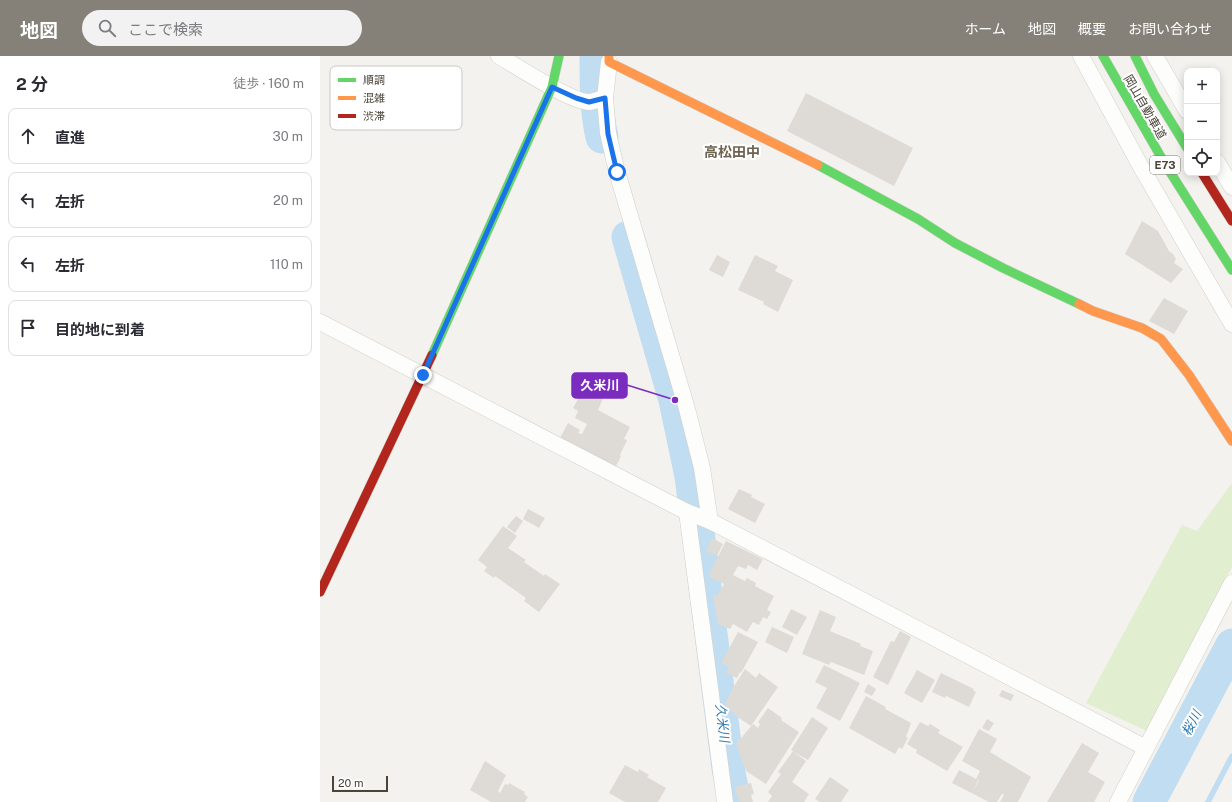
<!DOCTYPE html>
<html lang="ja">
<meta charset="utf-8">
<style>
body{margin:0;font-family:"Public Sans","Noto Sans JP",sans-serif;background:#f2f2f3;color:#2b2b33}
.controls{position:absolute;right:12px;top:12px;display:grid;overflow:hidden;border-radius:8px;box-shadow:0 2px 10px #0003}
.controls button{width:36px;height:36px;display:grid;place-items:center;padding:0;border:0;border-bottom:1px solid #e1e1e2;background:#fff;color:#2b2b33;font:20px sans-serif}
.scale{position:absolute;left:12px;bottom:10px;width:56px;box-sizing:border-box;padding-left:4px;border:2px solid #4b4439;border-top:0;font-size:11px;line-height:14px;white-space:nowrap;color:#4b4439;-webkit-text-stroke:3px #fff;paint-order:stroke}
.stop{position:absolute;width:12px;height:12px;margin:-9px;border:3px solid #1a73e8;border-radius:50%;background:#fff}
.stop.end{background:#1a73e8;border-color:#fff;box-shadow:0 1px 4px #0008}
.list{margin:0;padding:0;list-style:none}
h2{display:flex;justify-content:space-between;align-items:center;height:52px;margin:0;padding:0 16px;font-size:17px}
h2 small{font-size:13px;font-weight:400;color:#7c7c81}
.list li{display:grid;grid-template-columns:26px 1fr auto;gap:12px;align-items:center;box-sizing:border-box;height:56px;margin:0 8px 8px;padding:0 8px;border:1px solid #e1e1e2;border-radius:8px}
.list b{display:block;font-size:15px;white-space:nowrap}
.list em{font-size:13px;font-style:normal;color:#7c7c81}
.icon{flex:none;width:22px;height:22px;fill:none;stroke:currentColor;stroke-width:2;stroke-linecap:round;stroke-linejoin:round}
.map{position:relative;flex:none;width:912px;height:746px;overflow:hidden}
header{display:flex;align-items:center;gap:24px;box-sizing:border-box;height:56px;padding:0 20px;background:#868178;color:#fff}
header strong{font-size:19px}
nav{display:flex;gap:22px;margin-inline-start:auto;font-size:14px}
.search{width:280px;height:36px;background:#f2f2f3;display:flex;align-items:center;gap:10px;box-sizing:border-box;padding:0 14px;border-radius:22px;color:#7c7c81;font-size:15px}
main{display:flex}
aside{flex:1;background:#fff}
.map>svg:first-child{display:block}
.green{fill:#e1eecf}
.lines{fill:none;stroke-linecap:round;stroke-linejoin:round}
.stream{stroke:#c0ddf1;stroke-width:5.5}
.river{stroke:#c0ddf1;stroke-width:33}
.building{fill:#dedbd6}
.street-casing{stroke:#d2d0cb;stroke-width:17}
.fast-casing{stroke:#d3cfc5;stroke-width:10}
.slow-casing{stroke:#d3cfc5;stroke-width:10}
.jam-casing{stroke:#d3cfc5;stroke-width:10}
.street{stroke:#fdfdfc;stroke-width:16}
.fast{stroke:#63d668;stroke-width:9}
.slow{stroke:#ff974d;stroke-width:9}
.jam{stroke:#b3261e;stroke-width:9}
.route{stroke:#1a73e8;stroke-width:5}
.labels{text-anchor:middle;stroke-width:4;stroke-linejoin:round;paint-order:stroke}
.shield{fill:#fff;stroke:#817c74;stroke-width:1}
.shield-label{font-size:11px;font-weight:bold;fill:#4b4439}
.street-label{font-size:12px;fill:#4b4439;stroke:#fff}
.water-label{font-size:13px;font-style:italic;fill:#2e7ab2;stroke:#fff}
.quarter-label{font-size:14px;font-weight:bold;fill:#6e6250;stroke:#fff}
.key{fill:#fff;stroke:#c9c7c4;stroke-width:1}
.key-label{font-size:11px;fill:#4b4439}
.leader{fill:none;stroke:#7b2cbf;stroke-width:1.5}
.callout-dot{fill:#7b2cbf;stroke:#fff;stroke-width:1.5}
.callout{fill:#7b2cbf;stroke:#7b2cbf;stroke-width:1.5}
.callout-label{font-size:13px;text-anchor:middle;font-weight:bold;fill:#fff}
</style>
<header>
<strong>地図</strong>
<div class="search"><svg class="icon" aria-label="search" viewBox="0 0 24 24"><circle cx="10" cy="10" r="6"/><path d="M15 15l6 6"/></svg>ここで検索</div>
<nav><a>ホーム</a><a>地図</a><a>概要</a><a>お問い合わせ</a></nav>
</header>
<main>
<aside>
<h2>2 分<small>徒歩 · 160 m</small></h2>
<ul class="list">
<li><svg class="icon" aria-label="ahead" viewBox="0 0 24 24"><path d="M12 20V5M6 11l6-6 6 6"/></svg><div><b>直進</b></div><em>30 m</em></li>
<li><svg class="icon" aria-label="left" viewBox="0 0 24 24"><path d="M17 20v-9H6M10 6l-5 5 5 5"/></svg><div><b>左折</b></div><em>20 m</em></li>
<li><svg class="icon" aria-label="left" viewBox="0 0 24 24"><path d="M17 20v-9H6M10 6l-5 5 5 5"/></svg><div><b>左折</b></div><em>110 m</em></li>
<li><svg class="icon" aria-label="arrive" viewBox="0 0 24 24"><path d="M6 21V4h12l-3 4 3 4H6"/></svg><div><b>目的地に到着</b></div></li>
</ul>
</aside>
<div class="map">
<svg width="912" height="746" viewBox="0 0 912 746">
<rect width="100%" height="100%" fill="#f4f2ee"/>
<path class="green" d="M912,427V511L827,675L766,647L862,469L877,475Z"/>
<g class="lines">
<path class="stream" d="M888,746L912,700"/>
<g class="river">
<path d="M276,0C276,27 276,55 282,81"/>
<path d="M308,181L355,344L371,420L408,712L415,746"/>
<path d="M829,746L912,589"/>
</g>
</g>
<g class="building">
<path d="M486,37L593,92L574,130L467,75Z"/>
<path d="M822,165L838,175L849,195L853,198L856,203L854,207L863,213L851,227L805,198Z"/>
<path d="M397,199L410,206L403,221L389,214Z"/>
<path d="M435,199L458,210L455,215L473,224L458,256L443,248L444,246L418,234Z"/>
<path d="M844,242L868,255L854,278L829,265Z"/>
<path d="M270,330L280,335L279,338L284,340L278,354L310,371L304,383L307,384L300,399L301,400L295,412L239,384L248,367L260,374L258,377L262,378L267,368L255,362L258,355L253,352L264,332L269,334Z"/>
<path d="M419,433L432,439L431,441L445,448L435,467L408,453Z"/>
<path d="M208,453L225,462L219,472L203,463Z"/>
<path d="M196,460L203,465L195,477L187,471Z"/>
<path d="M183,470L197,480L188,492L206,504L204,506L224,520L225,518L240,528L219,556L204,545L206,542L175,520L174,522L164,515L167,511L158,504Z"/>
<path d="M392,482L403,488L397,500L386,495Z"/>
<path d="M406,485L443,503L437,514L428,509L426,513L418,510L413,519L425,525L427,522L436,527L435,530L454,540L447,554L451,556L447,563L443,561L439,569L433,566L427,576L413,568L410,573L398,568L393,540L397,539L404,528L388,520Z"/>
<path d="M471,553L487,561L477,579L462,571Z"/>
<path d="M500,554L516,561L510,575L541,588L540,590L553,595L544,619L511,606L509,609L482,598Z"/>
<path d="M452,571L474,581L467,597L445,586Z"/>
<path d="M580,575L591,581L568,629L553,621L571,585L574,586Z"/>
<path d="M418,576L438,586L421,617L420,616L417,622L406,617L409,611L401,607Z"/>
<path d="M504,609L540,627L520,665L496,652L507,632L495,626Z"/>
<path d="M425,613L436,622L439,617L458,631L431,670L419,662L405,649L411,635Z"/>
<path d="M597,614L615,624L602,647L584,637Z"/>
<path d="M621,617L654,633L653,634L656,636L649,651L626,640L625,642L612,636Z"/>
<path d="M548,628L556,633L552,640L544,636Z"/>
<path d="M682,634L694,639L691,645L679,640Z"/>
<path d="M546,640L566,651L565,653L591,667L586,681L588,682L582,693L579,691L575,698L529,672Z"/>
<path d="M448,652L462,662L461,664L479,676L446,728L426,715L416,688L433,668L438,672L440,668L438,666Z"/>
<path d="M492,661L508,672L488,704L471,694Z"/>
<path d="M667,663L674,667L669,675L662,672Z"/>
<path d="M600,666L608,670L610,668L620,674L618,677L643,691L627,715L596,697L597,694L587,688Z"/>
<path d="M659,673L677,683L670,696L711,721L698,746H680L684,739L682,738L677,746H669L632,727L639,714L658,724L654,734L659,724L656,723L660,715L642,705Z"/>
<path d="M762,687L779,697L768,716L785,726L774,746H727Z"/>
<path d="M473,695L486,705L472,726L489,738L484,746H448L452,740L448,736L461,718L458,716Z"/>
<path d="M165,705L186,719L178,735L180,737L185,728L188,729L189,727L205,736L204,738L208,741L205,746H171L150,734Z"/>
<path d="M305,709L318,716L319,713L329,719L327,721L346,732L338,746H305L289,737Z"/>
<path d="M510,721L529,734L521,746H500L495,743Z"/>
<path d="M431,727L434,738L431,739L433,746H419L415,731Z"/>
</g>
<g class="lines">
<defs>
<g id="street">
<path d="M179,0C196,10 253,47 270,46C275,45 280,43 285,42"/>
<path d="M761,0L821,111L912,268"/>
<path d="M835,0L867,55"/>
<path d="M289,6L285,42L288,77L297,116L367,353L382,412L390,465"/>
<path d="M897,106L912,131"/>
<path d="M0,266L303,423L367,456L390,465L826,692"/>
<path d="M367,456L405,746"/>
<path d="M798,746L912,527"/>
</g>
<g id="fast">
<path d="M783,0L845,108L912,214"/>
<path d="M815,0L834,38L867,92"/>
<path d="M498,109L598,163L635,187L683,212L759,248"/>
<path d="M112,299L232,31L239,0"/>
</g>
<g id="slow">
<path d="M289,0V6L498,109"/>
<path d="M759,248L773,255L822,272L841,283L869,319L912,385"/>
</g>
<g id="jam">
<path d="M882,117L912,165"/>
<path d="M0,536L112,299"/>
</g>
</defs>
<use href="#street" class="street-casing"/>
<use href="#fast" class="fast-casing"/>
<use href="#slow" class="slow-casing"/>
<use href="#jam" class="jam-casing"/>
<use href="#street" class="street"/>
<use href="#fast" class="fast"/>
<use href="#slow" class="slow"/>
<use href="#jam" class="jam"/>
</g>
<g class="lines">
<path class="route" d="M103,319L232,31L256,42L269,46L285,42L288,78L297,116"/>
</g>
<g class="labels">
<rect class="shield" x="830" y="100" width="30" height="18" rx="3"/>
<g class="shield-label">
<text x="845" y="113">E73</text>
</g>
<g class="street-label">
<text transform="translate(825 51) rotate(60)" y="4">岡山自動車道</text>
</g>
<g class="water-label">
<text transform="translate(403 667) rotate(83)" y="5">久米川</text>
<text transform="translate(871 667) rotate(-62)" y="5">桜川</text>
</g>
<g class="quarter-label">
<text x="412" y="101">高松田中</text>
</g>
</g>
<rect x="10" y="10" width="132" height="64" rx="6" class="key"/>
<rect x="18" y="22" width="18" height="4" fill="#63d668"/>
<rect x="18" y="40" width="18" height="4" fill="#ff974d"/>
<rect x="18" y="58" width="18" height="4" fill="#b3261e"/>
<g class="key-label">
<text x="43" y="28">順調</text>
<text x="43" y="46">混雑</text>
<text x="43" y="64">渋滞</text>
</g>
<path class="leader" d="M355 344L307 329"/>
<circle class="callout-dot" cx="355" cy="344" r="4"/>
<rect class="callout" x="252" y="317" width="55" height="25" rx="4"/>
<g class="callout-label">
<text x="280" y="334">久米川</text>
</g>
</svg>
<div class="controls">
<button>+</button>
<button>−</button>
<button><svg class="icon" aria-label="locate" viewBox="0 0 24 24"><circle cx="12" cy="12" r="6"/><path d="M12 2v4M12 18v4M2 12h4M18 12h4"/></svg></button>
</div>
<div class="scale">20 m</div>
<div class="stop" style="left:297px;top:116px"></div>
<div class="stop end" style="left:103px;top:319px"></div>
</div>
</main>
